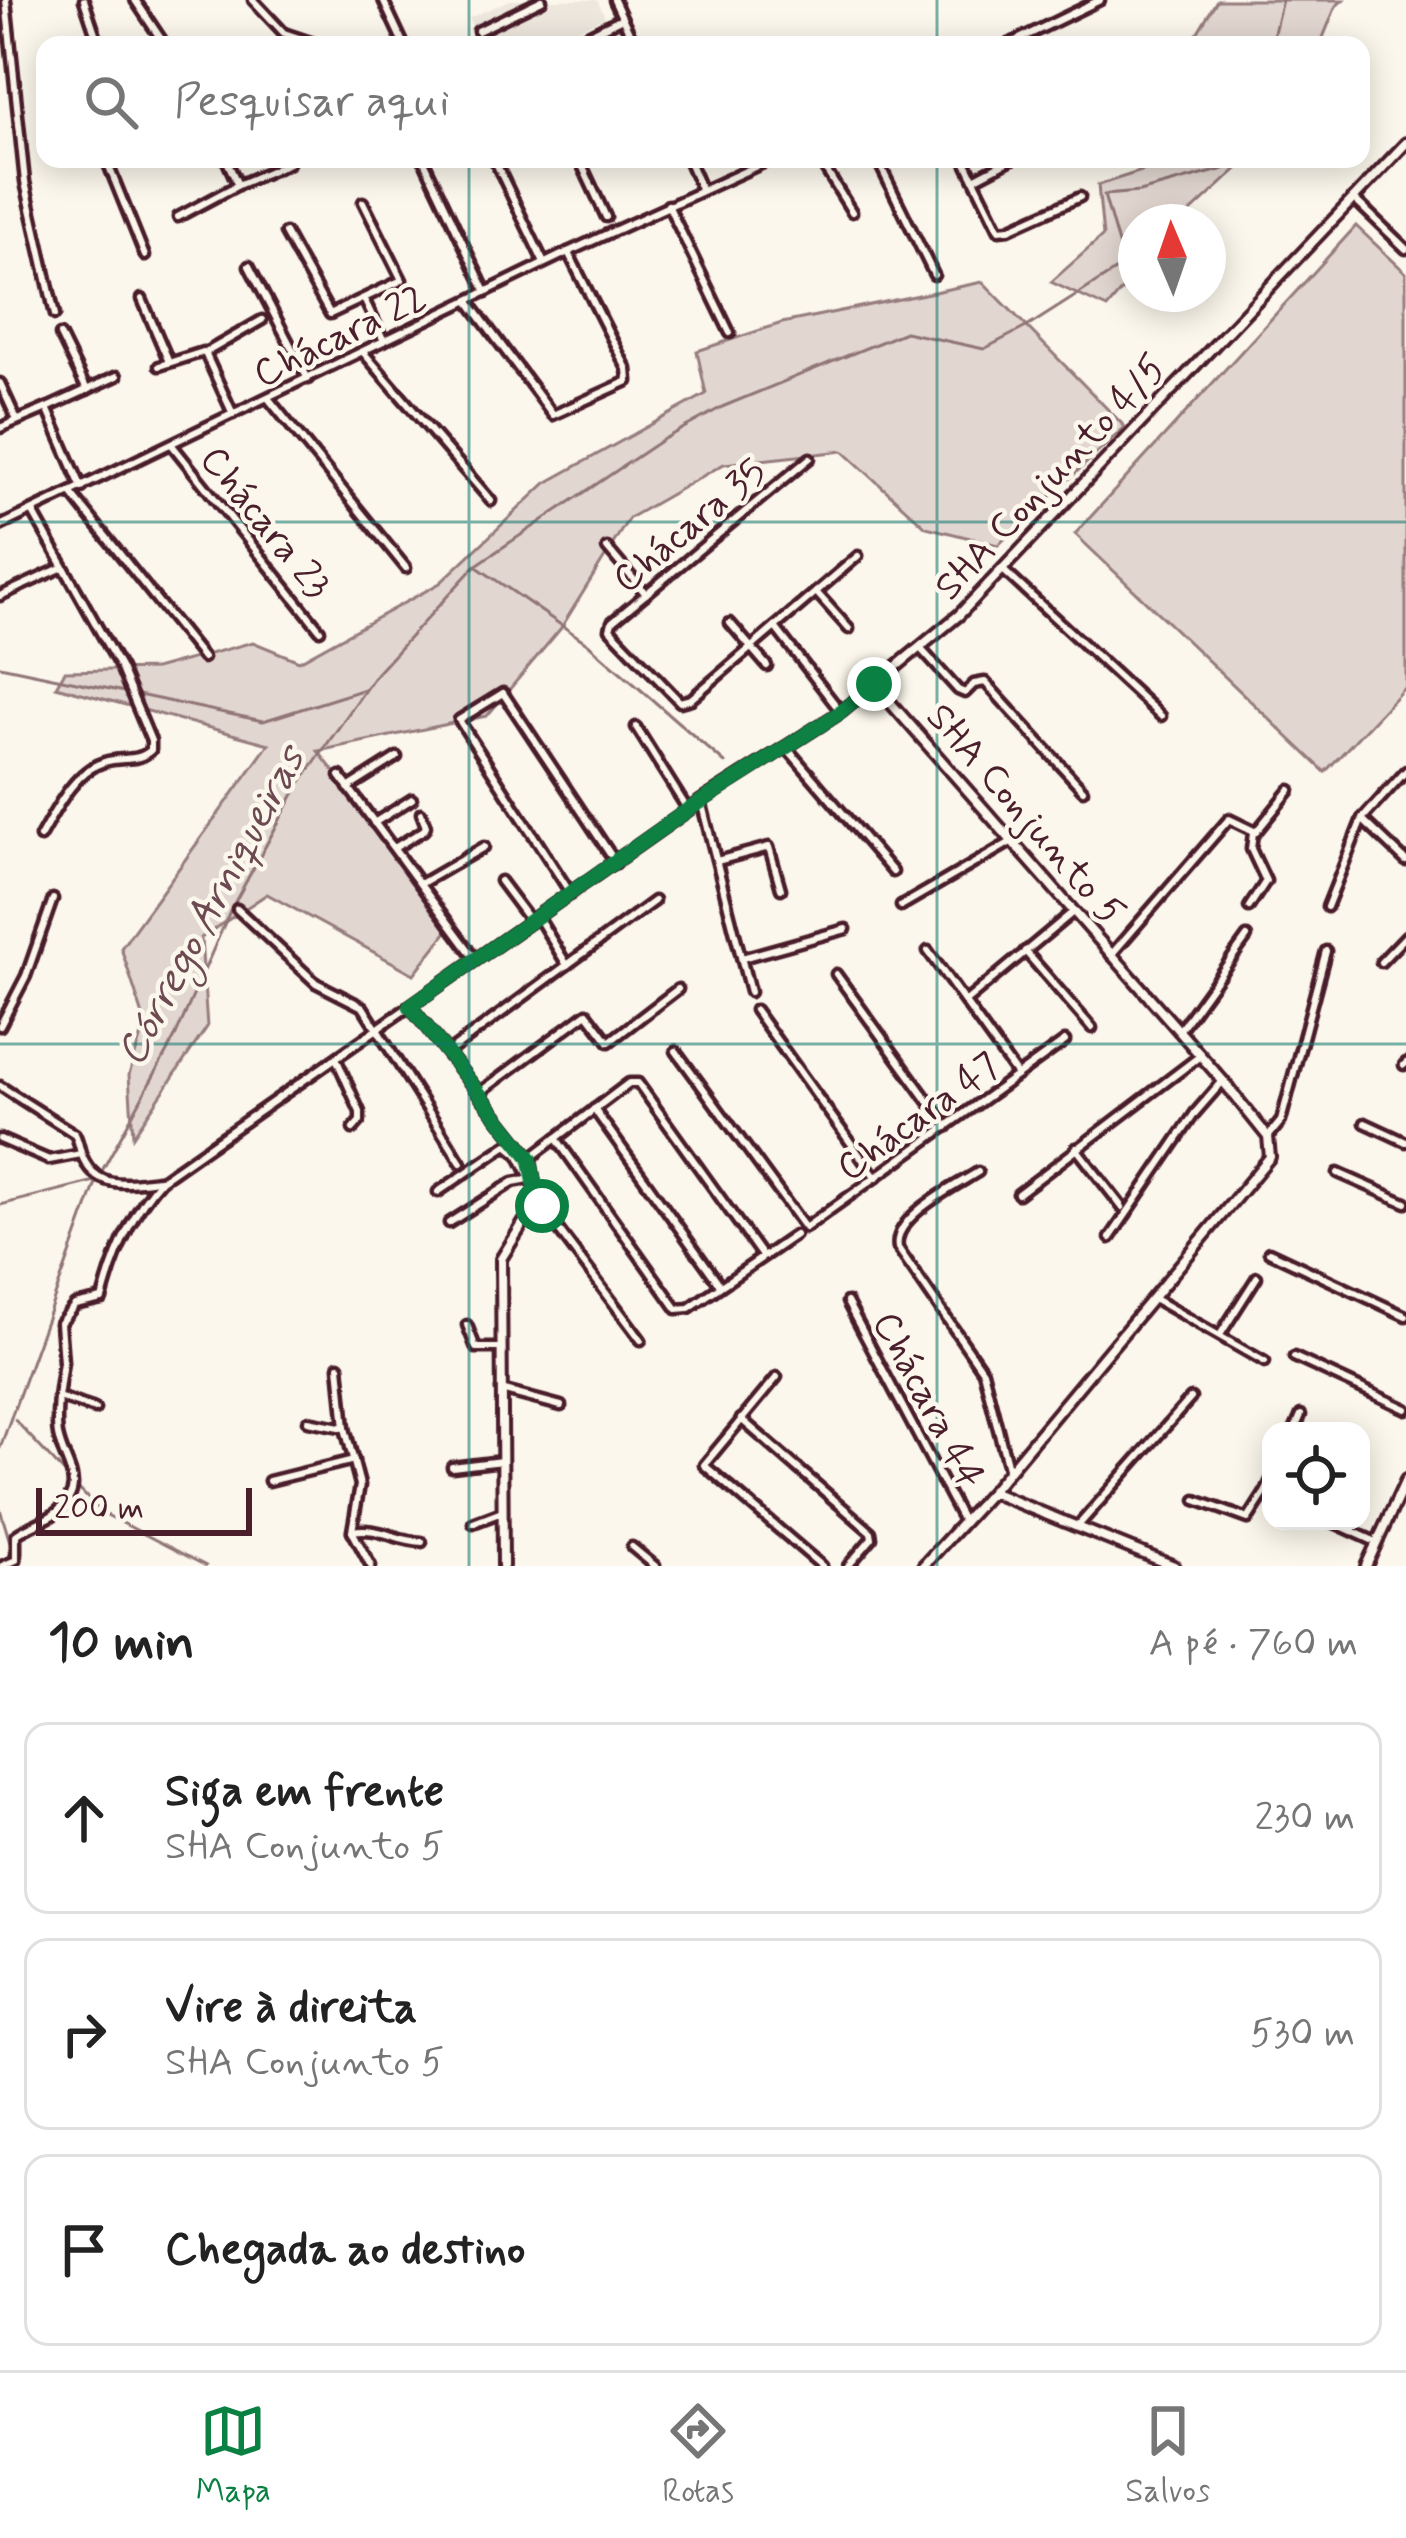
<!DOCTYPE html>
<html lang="pt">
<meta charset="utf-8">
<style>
body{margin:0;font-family:Mynerve,sans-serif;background:#f6f6f6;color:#222}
.controls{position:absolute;right:36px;bottom:36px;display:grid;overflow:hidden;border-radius:24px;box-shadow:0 6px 30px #0003}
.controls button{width:108px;height:108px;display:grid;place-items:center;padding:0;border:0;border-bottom:3px solid #e0e0e0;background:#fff;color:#222;font:60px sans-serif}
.compass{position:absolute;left:1118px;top:204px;width:108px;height:108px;border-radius:50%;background:#fff;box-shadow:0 6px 30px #0003;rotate:358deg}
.scale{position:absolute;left:36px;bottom:30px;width:216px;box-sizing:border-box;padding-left:12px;border:6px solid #4a1f2b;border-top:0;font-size:33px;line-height:42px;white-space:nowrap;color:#4a1f2b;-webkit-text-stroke:9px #fbf7ec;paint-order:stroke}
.stop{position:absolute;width:36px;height:36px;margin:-27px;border:9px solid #0b8043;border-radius:50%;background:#fff}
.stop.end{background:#0b8043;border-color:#fff;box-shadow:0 3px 12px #0008}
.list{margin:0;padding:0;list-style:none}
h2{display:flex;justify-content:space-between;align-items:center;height:156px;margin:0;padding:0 48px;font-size:51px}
h2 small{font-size:39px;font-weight:400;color:#767676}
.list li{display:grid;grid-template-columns:78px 1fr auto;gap:36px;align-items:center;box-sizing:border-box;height:192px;margin:0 24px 24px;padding:0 24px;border:3px solid #e0e0e0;border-radius:24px}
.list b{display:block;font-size:45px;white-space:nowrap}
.list p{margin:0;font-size:39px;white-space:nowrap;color:#767676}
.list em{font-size:39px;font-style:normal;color:#767676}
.icon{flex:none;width:66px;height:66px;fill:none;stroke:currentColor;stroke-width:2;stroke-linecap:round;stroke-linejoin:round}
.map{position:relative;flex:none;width:1406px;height:1566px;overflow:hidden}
.search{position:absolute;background:#fff;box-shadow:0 6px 30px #0003;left:36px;right:36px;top:36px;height:132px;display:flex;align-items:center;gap:30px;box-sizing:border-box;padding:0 42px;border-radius:24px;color:#767676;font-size:45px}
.sheet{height:804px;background:#fff}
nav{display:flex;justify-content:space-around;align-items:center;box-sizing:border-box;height:168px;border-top:3px solid #e0e0e0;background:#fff;font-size:33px;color:#767676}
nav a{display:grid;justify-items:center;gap:6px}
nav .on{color:#0b8043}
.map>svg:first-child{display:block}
.built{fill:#eee7de}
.green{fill:#e2d7d0;stroke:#967b7e;stroke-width:3}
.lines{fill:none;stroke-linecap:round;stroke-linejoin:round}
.stream{stroke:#907477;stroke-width:3}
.street-casing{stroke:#4a1f2b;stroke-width:15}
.secondary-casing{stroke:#4a1f2b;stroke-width:16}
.street{stroke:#fbf7ec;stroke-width:6}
.secondary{stroke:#fbf7ec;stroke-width:8}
.route{stroke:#0b8043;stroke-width:15}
.grid{fill:none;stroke:#0f766e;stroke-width:3;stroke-opacity:0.55}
.labels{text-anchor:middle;stroke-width:9;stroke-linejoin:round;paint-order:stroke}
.street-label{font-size:39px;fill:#4a1f2b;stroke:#fbf7ec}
.water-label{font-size:42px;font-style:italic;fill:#6d4a51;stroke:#fbf7ec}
</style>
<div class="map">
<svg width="1406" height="1566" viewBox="0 0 1406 1566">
<rect width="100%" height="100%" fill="#fbf7ec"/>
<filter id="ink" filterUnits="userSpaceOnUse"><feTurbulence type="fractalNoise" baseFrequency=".00833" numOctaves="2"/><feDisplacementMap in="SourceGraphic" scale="24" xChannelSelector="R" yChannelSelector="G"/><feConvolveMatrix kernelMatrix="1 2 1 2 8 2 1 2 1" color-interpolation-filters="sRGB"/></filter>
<g filter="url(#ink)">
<path class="built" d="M510,0H597L605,17L541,45H480L469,18Z"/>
<g class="green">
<path d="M1217,0H1343L1336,6L1320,45H1190Z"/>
<path d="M1162,159H1248L1180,222H1136V273L1107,308L1051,282L1103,236L1098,185L1160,165Z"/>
<path d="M1356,226L1406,273V686L1325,772L1075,534Z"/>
<path d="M983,282L1125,427L998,545L926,527L843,451L724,464L629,518L561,628L487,716L318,751L453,924L414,974L267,894L201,938L207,1027L133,1136L129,1075L145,1022L121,948L269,744L56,686L65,671L155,669L253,642L299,661L440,583L546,483L706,394L697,351L782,323Z"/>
</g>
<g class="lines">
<g class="stream">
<path d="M1271,45L1282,0"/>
<path d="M477,567L587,643L725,763"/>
<path d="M0,666L263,721L365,689"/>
<path d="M0,1205L95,1181"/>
<path d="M15,1420L70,1479"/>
<path d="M0,1448L97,1180L176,1035L230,911L300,783L376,674L475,566L662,440L722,407L905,332L984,349L1030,325L1124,265L1104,195L1139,192L1224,169L1229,159"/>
<path d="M76,1486L101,1512L206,1566"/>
<path d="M0,1509L13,1552"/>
</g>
<defs>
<g id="street">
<path d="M6,0L25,182L55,315"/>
<path d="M84,0L99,45"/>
<path d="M135,0L165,45"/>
<path d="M253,0L284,33L320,45"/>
<path d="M383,0L404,45"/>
<path d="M614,0L635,45"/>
<path d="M478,31L542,0"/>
<path d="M568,45L622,18"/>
<path d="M1007,45L1100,0"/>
<path d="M106,159L145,256"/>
<path d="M226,159L238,185L289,163"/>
<path d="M423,159L486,292"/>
<path d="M494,159L544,263"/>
<path d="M579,159L606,217"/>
<path d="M688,159L701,189"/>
<path d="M819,159L852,212"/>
<path d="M877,159L934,275"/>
<path d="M964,159L999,230L1009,229L1080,197"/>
<path d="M974,179L1012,159"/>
<path d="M1353,198L1406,249"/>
<path d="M668,205L730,333"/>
<path d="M178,217L238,185"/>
<path d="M285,233L330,314L402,280L363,202"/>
<path d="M249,266L308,379"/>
<path d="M142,299L169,362"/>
<path d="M364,299L384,341"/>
<path d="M469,302L553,415L628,381L627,369L568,252"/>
<path d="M60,335L87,390"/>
<path d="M363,352L491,501"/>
<path d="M159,366L203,352"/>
<path d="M0,383L17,420"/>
<path d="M268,398L406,568"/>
<path d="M47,408L117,376"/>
<path d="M233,414L205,353L262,320"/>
<path d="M0,428L47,408L82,488"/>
<path d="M172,445L320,630"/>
<path d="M810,458L612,622L610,629L680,702L691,699L775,627L841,712"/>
<path d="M71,493L203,658"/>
<path d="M33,512L121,669L151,741V750C137,763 122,756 104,762C74,771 55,811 40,837"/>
<path d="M0,526L568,252L772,159"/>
<path d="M607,548L646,594"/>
<path d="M1003,570L1161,716"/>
<path d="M816,592L849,629"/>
<path d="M0,596L63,567"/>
<path d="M730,623L767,666"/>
<path d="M775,627L858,556"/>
<path d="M920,648L958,690L965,693L974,684L985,682L1083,790"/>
<path d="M636,727L688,810"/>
<path d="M786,747L893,872"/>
<path d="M340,776L476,960"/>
<path d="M348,788L397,757"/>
<path d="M701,801L750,992"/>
<path d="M1362,819L1406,861"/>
<path d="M374,823L412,799"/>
<path d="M396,847L424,830L426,826L421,813"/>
<path d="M717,861L769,847L781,889"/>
<path d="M500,881L530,921"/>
<path d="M422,883L484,847"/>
<path d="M571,894L459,720L503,693L616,863"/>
<path d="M901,906L1011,842"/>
<path d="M1249,907L1266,881L1251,849L1253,833"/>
<path d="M1327,907L1362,819L1406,771"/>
<path d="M237,909L316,983L363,1007L461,1163"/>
<path d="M538,917L567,965"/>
<path d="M928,951L1017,1075"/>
<path d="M1025,951L1092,1028"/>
<path d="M1111,955L1229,819L1256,832L1290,790"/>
<path d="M742,958L846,929"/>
<path d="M1381,962L1406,936"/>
<path d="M836,974L947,1127"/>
<path d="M965,1002L1073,912"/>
<path d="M755,1010L876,1178"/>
<path d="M0,1026L26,976L53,899"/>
<path d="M1179,1031L1247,937"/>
<path d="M454,1048L654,901"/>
<path d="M676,1051L805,1228L1065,1041"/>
<path d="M336,1058L360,1112V1121L353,1129"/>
<path d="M1404,1065L1406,1063"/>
<path d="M0,1086L75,1134C78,1140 79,1146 81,1153C94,1190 126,1184 158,1180"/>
<path d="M479,1093L587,1013L609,1042L678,989"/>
<path d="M594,1109L720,1285"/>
<path d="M1365,1123L1406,1142"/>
<path d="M1268,1137L1281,1121L1326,951"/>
<path d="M556,1138L677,1309L689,1308L795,1235"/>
<path d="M0,1139L49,1160L81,1154"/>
<path d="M1076,1148L1122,1207"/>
<path d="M530,1158L629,1083H638L762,1256"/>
<path d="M978,1172C954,1187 892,1217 898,1248L983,1371L1008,1468"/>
<path d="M1338,1173L1406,1203"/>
<path d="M438,1192L507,1145L518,1154L531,1180"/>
<path d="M1018,1194L1200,1056"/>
<path d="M537,1201L641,1340"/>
<path d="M449,1223L513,1182L529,1179"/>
<path d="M1110,1238L1195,1113L1223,1081"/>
<path d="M1269,1252L1406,1316"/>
<path d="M1153,1298L1265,1362"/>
<path d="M847,1302L963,1521"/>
<path d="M467,1325L476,1348H500"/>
<path d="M1220,1335L1257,1277"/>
<path d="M1294,1357L1406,1409"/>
<path d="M339,1366L345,1428L360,1485L352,1531L371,1566"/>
<path d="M777,1377L704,1465L822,1566"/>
<path d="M501,1390L561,1406"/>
<path d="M95,1409L58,1397L63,1362L60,1323L75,1305L102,1299C113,1257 131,1213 161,1180L410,1006"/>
<path d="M741,1419L871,1532L872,1538L848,1566"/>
<path d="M308,1421L345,1428"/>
<path d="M1294,1431L1301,1415"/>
<path d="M452,1467L502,1461"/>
<path d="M1271,1480L1266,1491L1271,1494"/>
<path d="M269,1481L354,1460"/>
<path d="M1196,1500L1248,1519L1266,1491"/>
<path d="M1330,1521L1376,1542"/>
<path d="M473,1523L502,1512"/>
<path d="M1077,1527L1191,1398"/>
<path d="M352,1531C380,1526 395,1541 422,1542"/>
<path d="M632,1547L655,1566"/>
<path d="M2,1566L16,1560V1535C29,1525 45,1522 57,1512C89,1485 64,1466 58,1435C56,1423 57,1410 58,1397"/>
</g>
<g id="secondary">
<path d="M874,684L1223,1081L1268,1137L1270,1157L991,1492L923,1566"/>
<path d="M991,1492L1174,1566"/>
<path d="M503,1566L501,1259L537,1201L530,1158L410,1006L701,801L841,712L959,615L1406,143"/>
<path d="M1366,1566L1406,1480"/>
</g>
</defs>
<use href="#street" class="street-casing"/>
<use href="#secondary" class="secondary-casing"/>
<use href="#street" class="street"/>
<use href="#secondary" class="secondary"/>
</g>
</g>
<g class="lines" filter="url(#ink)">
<path class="route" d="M542,1206L538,1201L530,1158L410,1006L688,810L841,712L874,684"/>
</g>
<path class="grid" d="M469,0V45M937,0V45M469,159V1566M937,159V1566M0,522H1406M0,1044H1406"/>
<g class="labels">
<g class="street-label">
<text transform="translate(339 334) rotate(-26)" y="14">Chácara 22</text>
<text transform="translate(1049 476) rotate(-47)" y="14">SHA Conjunto 4/5</text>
<text transform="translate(267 521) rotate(51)" y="14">Chácara 23</text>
<text transform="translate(688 524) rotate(-40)" y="14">Chácara 35</text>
<text transform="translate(1027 813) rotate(49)" y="14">SHA Conjunto 5</text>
<text transform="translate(917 1115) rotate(-36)" y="14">Chácara 47</text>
<text transform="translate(930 1399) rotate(62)" y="14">Chácara 44</text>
</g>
<g class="water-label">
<text transform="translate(209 905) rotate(-62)" y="15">Córrego Arniqueiras</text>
</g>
</g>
</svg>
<div class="controls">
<button><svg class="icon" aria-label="locate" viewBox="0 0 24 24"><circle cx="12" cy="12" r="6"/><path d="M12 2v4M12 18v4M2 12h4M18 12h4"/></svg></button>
</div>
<svg class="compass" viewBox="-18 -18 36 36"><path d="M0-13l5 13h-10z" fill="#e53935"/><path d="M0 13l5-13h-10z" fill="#767676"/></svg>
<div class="scale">200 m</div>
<div class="stop" style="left:542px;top:1206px"></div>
<div class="stop end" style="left:874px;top:684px"></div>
<div class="search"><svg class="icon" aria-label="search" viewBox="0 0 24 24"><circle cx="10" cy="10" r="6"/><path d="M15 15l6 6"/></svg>Pesquisar aqui</div>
</div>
<section class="sheet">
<h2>10 min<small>A pé · 760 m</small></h2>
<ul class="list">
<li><svg class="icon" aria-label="ahead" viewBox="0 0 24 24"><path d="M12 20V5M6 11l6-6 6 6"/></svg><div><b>Siga em frente</b><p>SHA Conjunto 5</p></div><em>230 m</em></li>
<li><svg class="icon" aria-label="right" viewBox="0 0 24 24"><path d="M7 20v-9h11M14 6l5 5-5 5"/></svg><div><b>Vire à direita</b><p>SHA Conjunto 5</p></div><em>530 m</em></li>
<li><svg class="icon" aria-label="arrive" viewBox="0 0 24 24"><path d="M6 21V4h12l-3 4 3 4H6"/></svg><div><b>Chegada ao destino</b></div></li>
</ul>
</section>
<nav>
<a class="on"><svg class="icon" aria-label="map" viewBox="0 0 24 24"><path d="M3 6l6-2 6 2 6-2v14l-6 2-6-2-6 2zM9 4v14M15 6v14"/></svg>Mapa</a>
<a><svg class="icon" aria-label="directions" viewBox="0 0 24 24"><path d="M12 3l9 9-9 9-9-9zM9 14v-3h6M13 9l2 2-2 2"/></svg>Rotas</a>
<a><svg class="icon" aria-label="saved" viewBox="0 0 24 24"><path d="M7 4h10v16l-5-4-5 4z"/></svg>Salvos</a>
</nav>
